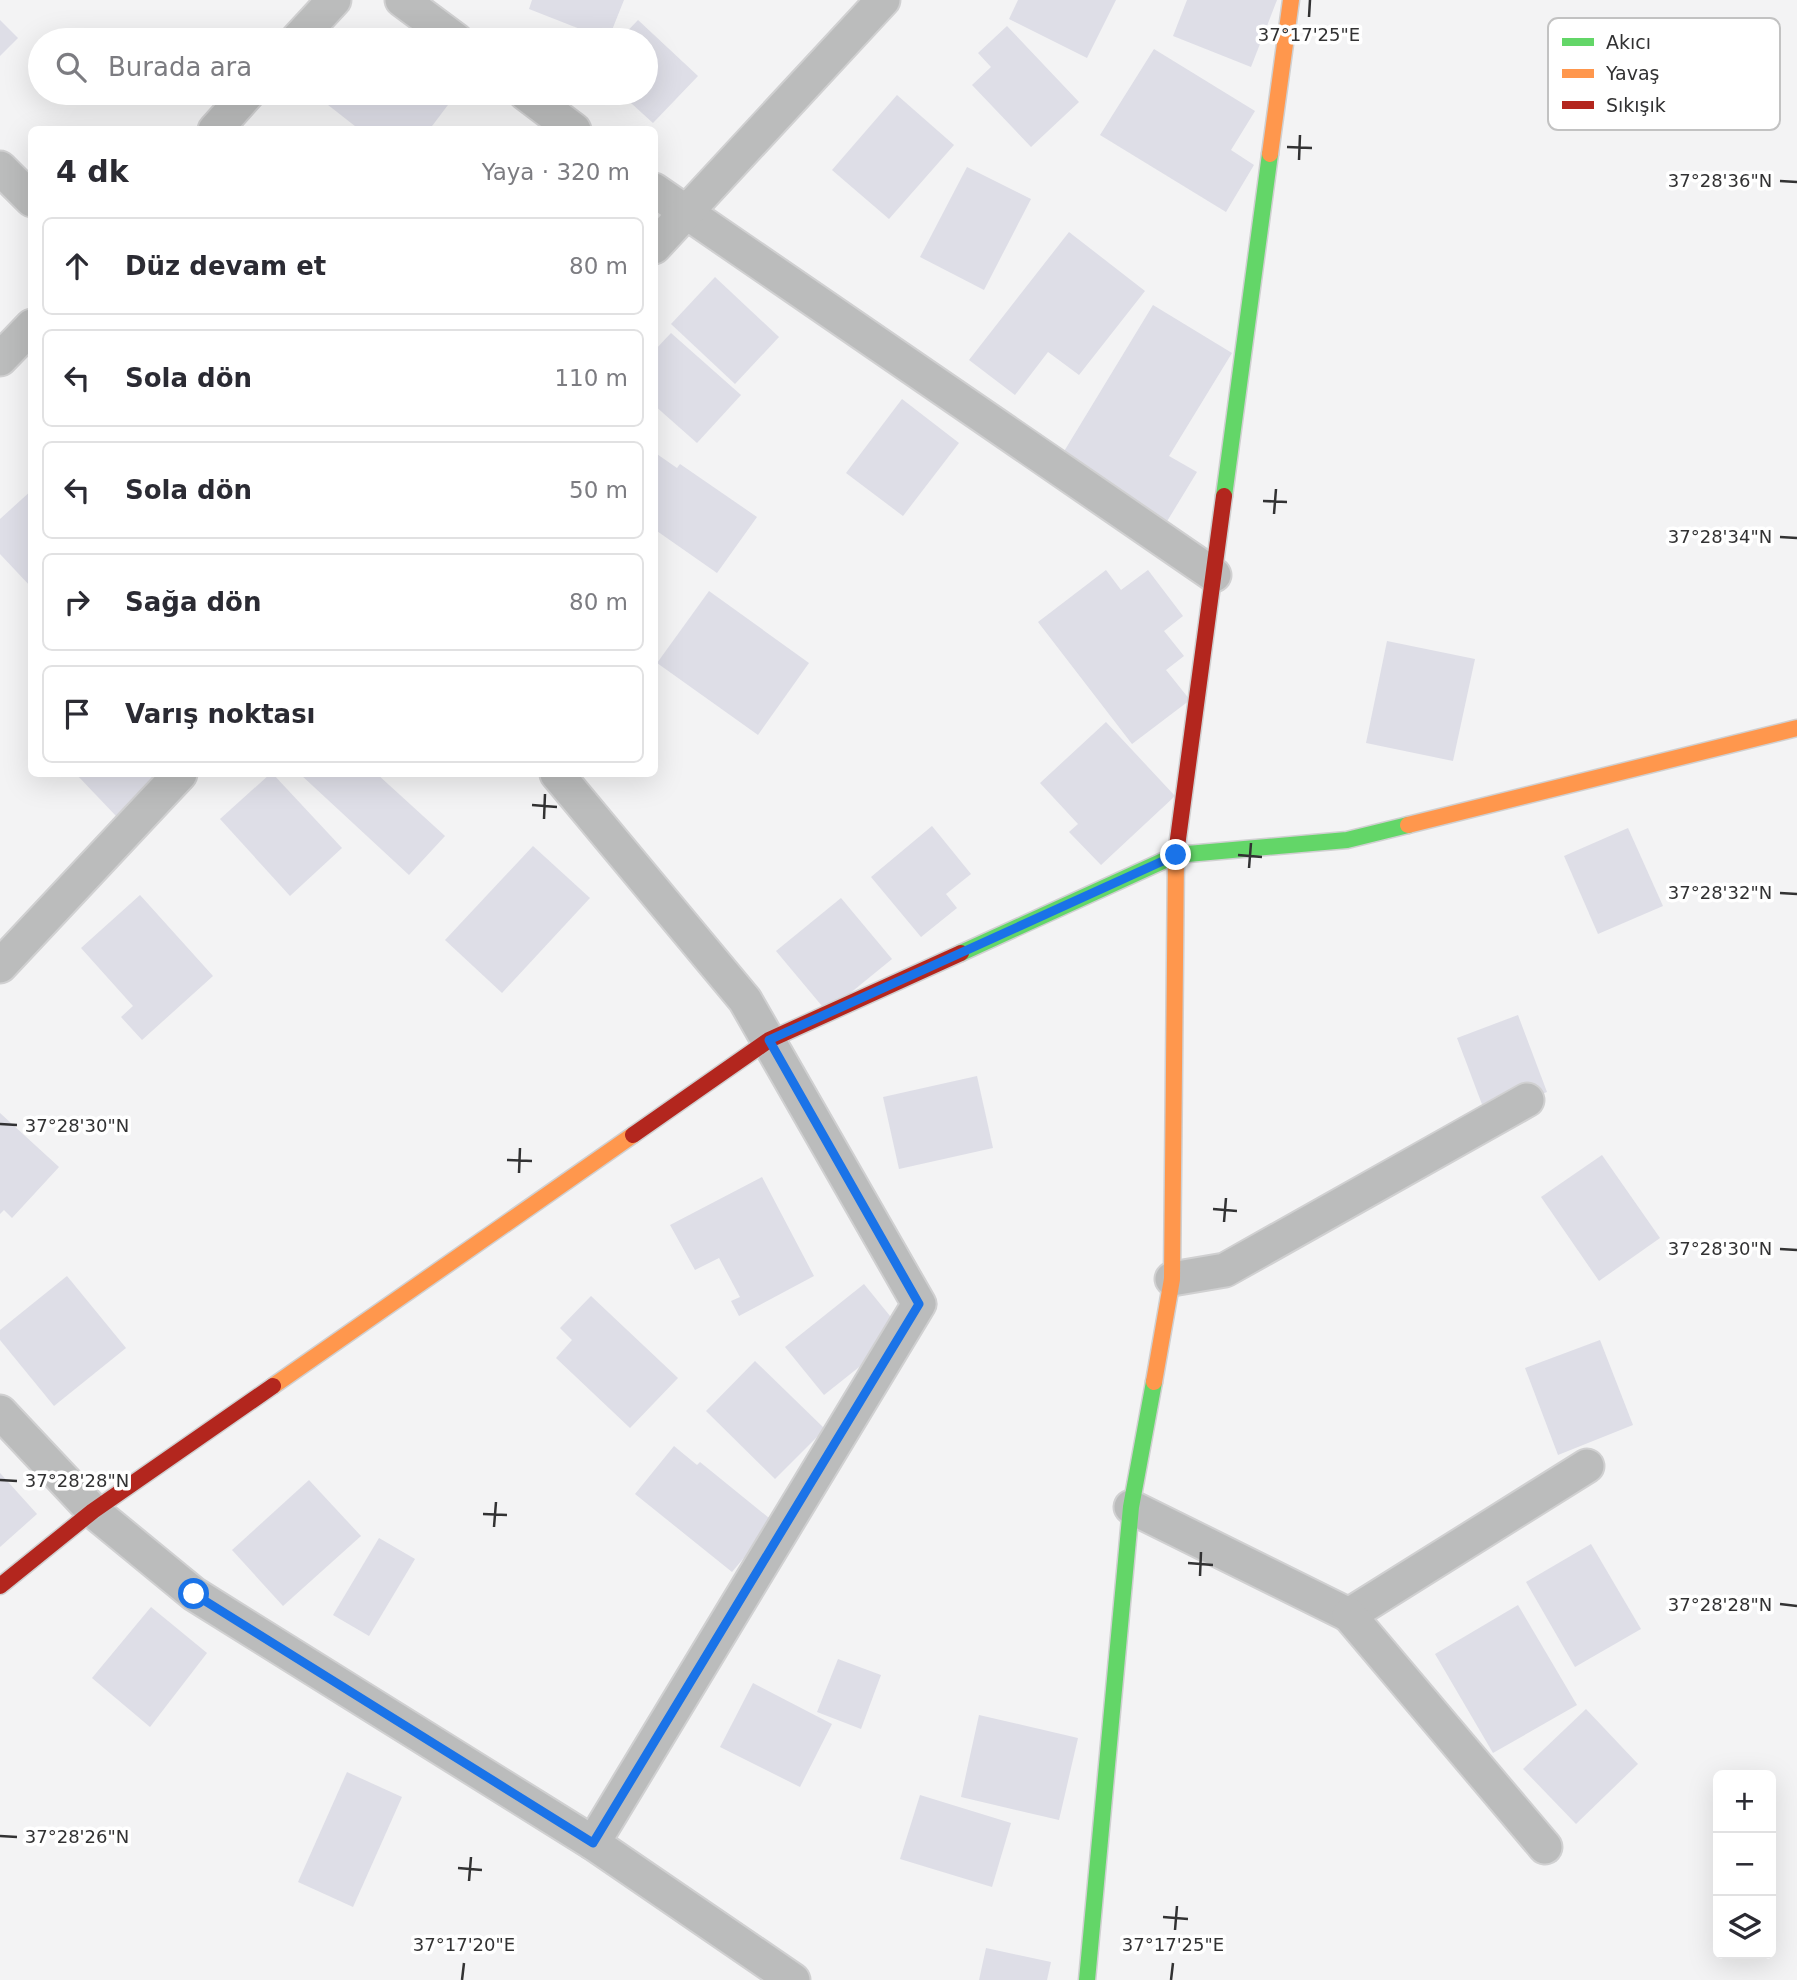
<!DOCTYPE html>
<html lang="tr">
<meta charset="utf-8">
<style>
body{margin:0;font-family:"DejaVu Sans",sans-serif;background:#f7f7f7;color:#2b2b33}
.controls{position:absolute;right:21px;bottom:21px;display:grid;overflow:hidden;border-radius:10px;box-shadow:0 7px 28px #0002}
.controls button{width:63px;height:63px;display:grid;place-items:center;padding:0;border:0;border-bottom:2px solid #e1e1e2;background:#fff;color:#2b2b33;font:35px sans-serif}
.stop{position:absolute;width:21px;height:21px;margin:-16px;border:5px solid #1a73e8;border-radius:50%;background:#fff}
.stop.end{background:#1a73e8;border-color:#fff;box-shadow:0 2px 7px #0008}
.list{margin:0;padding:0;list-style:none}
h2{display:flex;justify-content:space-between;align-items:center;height:91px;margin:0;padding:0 28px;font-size:30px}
h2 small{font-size:23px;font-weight:400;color:#7c7c81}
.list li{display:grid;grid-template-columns:46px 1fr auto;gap:21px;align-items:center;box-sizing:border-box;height:98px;margin:0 14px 14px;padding:0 14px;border:2px solid #e1e1e2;border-radius:10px}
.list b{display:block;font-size:26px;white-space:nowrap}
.list em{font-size:23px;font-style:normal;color:#7c7c81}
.icon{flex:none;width:38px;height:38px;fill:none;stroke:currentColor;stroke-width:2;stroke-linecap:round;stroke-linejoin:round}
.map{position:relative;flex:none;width:1797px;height:1980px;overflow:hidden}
.search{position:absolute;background:#fff;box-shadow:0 7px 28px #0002;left:28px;top:28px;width:630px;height:77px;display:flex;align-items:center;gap:18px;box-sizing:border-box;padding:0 24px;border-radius:38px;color:#7c7c81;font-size:26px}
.panel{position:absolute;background:#fff;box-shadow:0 7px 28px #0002;left:28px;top:126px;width:630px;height:651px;border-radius:10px}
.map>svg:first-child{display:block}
.building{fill:#dedee7}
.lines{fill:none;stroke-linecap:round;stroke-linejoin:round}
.street-casing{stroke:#d0d0d1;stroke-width:37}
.fast-casing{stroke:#d0d0d1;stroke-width:19}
.slow-casing{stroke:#d0d0d1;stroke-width:19}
.jam-casing{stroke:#d0d0d1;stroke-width:19}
.street{stroke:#bbbcbc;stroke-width:33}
.fast{stroke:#63d668;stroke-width:16}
.slow{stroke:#ff974d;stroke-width:16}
.jam{stroke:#b3261e;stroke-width:16}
.route{stroke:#1a73e8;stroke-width:9}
.ticks{fill:none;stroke:#323233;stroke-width:2.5}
.key{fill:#fff;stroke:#c2c2c2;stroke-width:2}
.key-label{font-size:19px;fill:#323233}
.ticks-label{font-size:18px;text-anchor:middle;fill:#323233;stroke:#fff;stroke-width:7;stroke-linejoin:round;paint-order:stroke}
</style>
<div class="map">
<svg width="1797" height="1980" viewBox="0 0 1797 1980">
<rect width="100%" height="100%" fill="#f3f3f4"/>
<g class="building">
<path d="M532,0H624L608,40L529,9Z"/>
<path d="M1018,0H1116L1087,58L1009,19Z"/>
<path d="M1187,0H1277L1251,67L1173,36Z"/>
<path d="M0,20L18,38L0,56Z"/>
<path d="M638,20L698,76L653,123L620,93H646V40H619Z"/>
<path d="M1007,26L1079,102L1031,147L972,85L991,67L978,53Z"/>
<path d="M1154,49L1255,111L1231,150L1254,165L1226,212L1100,135Z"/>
<path d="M329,93H457L429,130H360L323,101Z"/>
<path d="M897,95L954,145L889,219L832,170Z"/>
<path d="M967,167L1031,199L984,290L920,257Z"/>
<path d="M1069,232L1145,291L1079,375L1048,352L1015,395L969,360Z"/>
<path d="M715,277L779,337L735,384L671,324Z"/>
<path d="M1153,305L1232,353L1169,456L1197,472L1166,523L1060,458Z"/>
<path d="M671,333L741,395L697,443L654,405V351Z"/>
<path d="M902,399L959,443L903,516L846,473Z"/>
<path d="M654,452L677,468L680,464L757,517L717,573L654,529Z"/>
<path d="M32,490V588L0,554V519Z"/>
<path d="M1106,570L1121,590L1148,570L1183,616L1164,631L1184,656L1166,670L1190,700L1132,744L1038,622Z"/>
<path d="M709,591L809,663L758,735L657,663Z"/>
<path d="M1387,641L1475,659L1453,761L1366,743Z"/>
<path d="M1106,722L1175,796L1101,865L1069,832L1078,824L1040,783Z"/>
<path d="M76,774H164L117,817Z"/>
<path d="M270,774H273L342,848L290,896L220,819Z"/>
<path d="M300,774H377L445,836L409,875Z"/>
<path d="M932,826L971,874L946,894L957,908L921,937L871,877Z"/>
<path d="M1628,828L1663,906L1598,934L1564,856Z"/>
<path d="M533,846L590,898L502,993L445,940Z"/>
<path d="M140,895L213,976L142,1040L121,1017L133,1006L81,948Z"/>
<path d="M841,898L892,959L827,1012L776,951Z"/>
<path d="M1518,1015L1547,1092L1486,1115L1457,1038Z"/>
<path d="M977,1076L993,1148L899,1169L883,1097Z"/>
<path d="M0,1113L59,1167L12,1218L4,1210L0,1214Z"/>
<path d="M1602,1155L1660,1238L1599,1281L1541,1197Z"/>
<path d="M762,1177L814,1276L739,1316L731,1301L740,1297L719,1258L695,1270L670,1225Z"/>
<path d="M67,1276L126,1348L54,1406L0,1340V1330Z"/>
<path d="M864,1284L903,1332L824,1395L785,1347Z"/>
<path d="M591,1296L678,1378L630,1428L556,1358L572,1340L560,1328Z"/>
<path d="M1600,1340L1633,1425L1558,1455L1525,1368Z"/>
<path d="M755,1361L825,1429L775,1479L706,1411Z"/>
<path d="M674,1446L697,1465L700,1462L774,1522L732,1572L635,1494Z"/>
<path d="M0,1473L37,1514L0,1547Z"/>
<path d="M309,1480L361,1536L283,1606L232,1550Z"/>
<path d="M379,1538L415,1559L369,1636L333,1615Z"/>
<path d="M1591,1544L1641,1629L1575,1667L1526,1582Z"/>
<path d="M1518,1605L1577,1705L1493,1753L1435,1654Z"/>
<path d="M151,1607L207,1653L150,1727L92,1678Z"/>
<path d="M838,1659L881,1675L861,1729L817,1712Z"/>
<path d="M753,1683L832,1724L800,1787L720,1747Z"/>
<path d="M1586,1709L1638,1764L1576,1824L1523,1769Z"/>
<path d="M979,1715L1078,1738L1059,1820L961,1797Z"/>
<path d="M347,1772L402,1797L353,1907L298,1882Z"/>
<path d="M920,1795L1011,1823L992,1887L900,1859Z"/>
<path d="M986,1948L1051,1962L1047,1980H979Z"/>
</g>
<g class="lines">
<defs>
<g id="street">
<path d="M402,0L456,40"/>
<path d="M297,40L334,0"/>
<path d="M525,93L574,130"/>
<path d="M215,130L248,93"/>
<path d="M0,168L32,200"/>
<path d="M654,190L1214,575"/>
<path d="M654,247L883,0"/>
<path d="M0,359L32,326"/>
<path d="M557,774L745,1000L919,1304L593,1843"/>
<path d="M0,966L180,774"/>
<path d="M1172,1279L1225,1270L1527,1100"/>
<path d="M0,1412L93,1511L194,1594L593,1843L793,1980"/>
<path d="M1131,1507L1349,1615L1587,1466"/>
<path d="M1349,1615L1545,1847"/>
</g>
<g id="fast">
<path d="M1224,496L1270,154"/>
<path d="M961,953L1176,855L1347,840L1408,825"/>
<path d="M1087,1980L1131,1507L1154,1382"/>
</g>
<g id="slow">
<path d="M1270,154L1291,0"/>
<path d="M1408,825L1797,728"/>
<path d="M1154,1382L1172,1279L1176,854"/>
<path d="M273,1386L633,1135"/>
</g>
<g id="jam">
<path d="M1176,854L1224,496"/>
<path d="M633,1135L769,1040L961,953"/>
<path d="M0,1586L93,1511L273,1386"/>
</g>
</defs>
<use href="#street" class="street-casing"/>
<use href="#fast" class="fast-casing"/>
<use href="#slow" class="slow-casing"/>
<use href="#jam" class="jam-casing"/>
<use href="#street" class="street"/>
<use href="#fast" class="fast"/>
<use href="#slow" class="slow"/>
<use href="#jam" class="jam"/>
</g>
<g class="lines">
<path class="route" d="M194,1594L593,1843L919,1304L769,1040L1176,855"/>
</g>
<path class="ticks" d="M1309,17L1310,0M1287,147L1312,148M1299,160L1300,135M1780,181L1797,182M1263,501L1287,502M1274,514L1276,489M1780,537L1797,538M532,805L557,807M544,819L545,794M1238,855L1262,857M1249,868L1251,843M1780,893L1797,894M0,1124L17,1125M507,1160L532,1161M519,1173L520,1148M1213,1209L1237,1211M1224,1222L1226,1198M1780,1249L1797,1250M0,1480L17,1481M483,1514L507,1515M494,1527L496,1502M1188,1563L1213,1565M1200,1576L1201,1552M1780,1604L1797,1606M0,1836L17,1837M458,1868L482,1870M469,1881L471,1857M1163,1917L1188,1919M1175,1930L1177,1906M462,1980L464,1963M1171,1980L1173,1963"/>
<rect x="1548" y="18" width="232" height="112" rx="10" class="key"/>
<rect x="1562" y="38" width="32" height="8" fill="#63d668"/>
<rect x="1562" y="69" width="32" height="9" fill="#ff974d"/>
<rect x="1562" y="101" width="32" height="8" fill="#b3261e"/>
<g class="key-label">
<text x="1606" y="49">Akıcı</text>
<text x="1606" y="80">Yavaş</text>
<text x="1606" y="112">Sıkışık</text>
</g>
<g class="ticks-label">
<text x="1309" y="41">37°17'25"E</text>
<text x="1720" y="187">37°28'36"N</text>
<text x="1720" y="543">37°28'34"N</text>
<text x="1720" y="899">37°28'32"N</text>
<text x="77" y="1132">37°28'30"N</text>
<text x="1720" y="1255">37°28'30"N</text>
<text x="77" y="1487">37°28'28"N</text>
<text x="1720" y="1611">37°28'28"N</text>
<text x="77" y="1843">37°28'26"N</text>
<text x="464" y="1951">37°17'20"E</text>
<text x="1173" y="1951">37°17'25"E</text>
</g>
</svg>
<div class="controls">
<button>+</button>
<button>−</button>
<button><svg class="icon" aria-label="layers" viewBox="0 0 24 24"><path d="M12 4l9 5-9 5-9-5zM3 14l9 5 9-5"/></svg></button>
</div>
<div class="stop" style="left:194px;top:1594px"></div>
<div class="stop end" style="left:1176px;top:855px"></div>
<div class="search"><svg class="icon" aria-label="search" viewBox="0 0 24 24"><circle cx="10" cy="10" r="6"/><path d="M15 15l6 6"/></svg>Burada ara</div>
<section class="panel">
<h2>4 dk<small>Yaya · 320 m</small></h2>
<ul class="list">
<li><svg class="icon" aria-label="ahead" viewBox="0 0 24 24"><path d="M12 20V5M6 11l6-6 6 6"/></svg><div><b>Düz devam et</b></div><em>80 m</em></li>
<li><svg class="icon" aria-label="left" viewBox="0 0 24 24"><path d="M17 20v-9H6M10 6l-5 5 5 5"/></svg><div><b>Sola dön</b></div><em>110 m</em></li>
<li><svg class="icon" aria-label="left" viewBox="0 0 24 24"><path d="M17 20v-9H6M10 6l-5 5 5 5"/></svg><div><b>Sola dön</b></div><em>50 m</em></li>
<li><svg class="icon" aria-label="right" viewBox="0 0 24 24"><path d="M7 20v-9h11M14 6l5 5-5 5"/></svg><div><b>Sağa dön</b></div><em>80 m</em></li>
<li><svg class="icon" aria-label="arrive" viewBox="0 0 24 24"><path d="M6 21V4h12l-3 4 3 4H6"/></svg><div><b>Varış noktası</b></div></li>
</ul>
</section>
</div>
